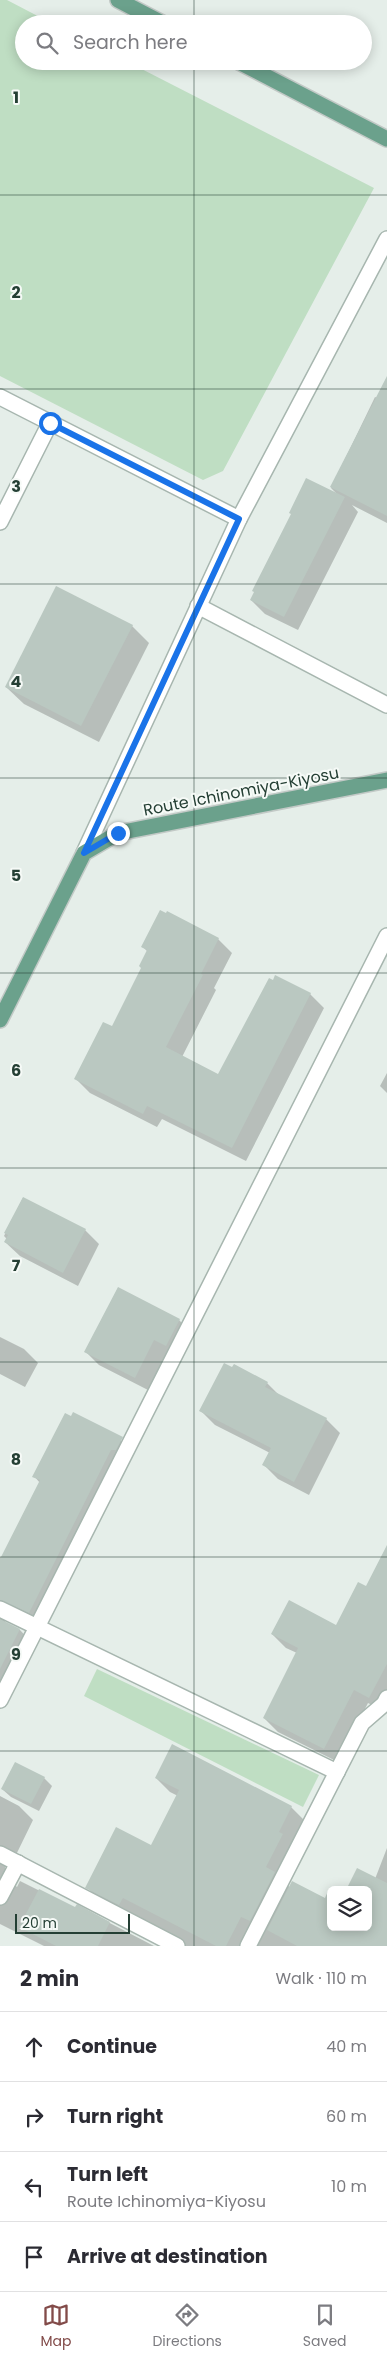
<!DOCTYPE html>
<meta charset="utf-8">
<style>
body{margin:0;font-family:Poppins,sans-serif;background:#f7f7f7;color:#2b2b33}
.controls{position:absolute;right:15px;bottom:15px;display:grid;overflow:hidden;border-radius:8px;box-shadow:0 2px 12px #0003}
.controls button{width:45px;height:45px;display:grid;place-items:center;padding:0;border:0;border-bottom:1px solid #e1e1e2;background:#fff;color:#2b2b33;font:25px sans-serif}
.scale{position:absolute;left:15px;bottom:12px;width:115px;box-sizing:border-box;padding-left:5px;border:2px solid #243f34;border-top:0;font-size:14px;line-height:18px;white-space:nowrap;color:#243f34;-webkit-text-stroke:4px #f6faf7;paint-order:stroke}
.stop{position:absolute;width:15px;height:15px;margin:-11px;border:4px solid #1a73e8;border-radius:50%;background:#fff}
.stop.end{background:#1a73e8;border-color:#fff;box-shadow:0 1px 5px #0008}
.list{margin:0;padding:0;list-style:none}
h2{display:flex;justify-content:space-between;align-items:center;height:65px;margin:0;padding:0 20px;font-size:21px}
h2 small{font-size:16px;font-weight:400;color:#7c7c81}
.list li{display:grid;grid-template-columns:32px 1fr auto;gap:15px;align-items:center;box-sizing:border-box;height:70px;padding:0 20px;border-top:1px solid #e1e1e2}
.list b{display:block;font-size:19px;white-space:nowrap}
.list p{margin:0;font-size:16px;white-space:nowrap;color:#7c7c81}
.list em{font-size:16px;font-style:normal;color:#7c7c81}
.icon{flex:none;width:28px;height:28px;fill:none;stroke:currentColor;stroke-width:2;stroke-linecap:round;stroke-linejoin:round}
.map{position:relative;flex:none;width:387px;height:1946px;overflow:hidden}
.search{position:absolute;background:#fff;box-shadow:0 2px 12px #0003;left:15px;right:15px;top:15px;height:55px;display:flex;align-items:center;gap:12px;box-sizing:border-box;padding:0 18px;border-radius:28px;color:#7c7c81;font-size:19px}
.sheet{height:345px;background:#fff}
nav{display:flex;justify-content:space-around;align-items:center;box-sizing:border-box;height:70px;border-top:1px solid #e1e1e2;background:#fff;font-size:14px;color:#7c7c81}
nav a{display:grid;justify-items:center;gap:2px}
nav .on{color:#824b49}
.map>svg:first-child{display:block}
.green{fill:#bfdec3}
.shadow{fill:#0003}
.building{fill:#bac8c1}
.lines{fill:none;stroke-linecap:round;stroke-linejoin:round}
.minor-casing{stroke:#a7b6af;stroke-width:18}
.major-casing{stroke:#c2c9c6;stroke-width:18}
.minor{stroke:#fff;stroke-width:15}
.major{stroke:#6ba18c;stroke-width:15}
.route{stroke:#1a73e8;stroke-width:6}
.grid{fill:none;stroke:#243f34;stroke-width:1;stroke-opacity:0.55}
.labels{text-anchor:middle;stroke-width:4;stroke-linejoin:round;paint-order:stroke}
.street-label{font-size:16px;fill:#243f34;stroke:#f6faf7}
.grid-label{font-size:16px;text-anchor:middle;font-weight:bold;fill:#243f34;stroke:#f6faf7;stroke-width:4;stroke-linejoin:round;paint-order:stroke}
</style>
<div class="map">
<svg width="387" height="1946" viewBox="0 0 387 1946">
<rect width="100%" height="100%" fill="#e5eee9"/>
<g class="green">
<path d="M0,0H7L53,24H24V61H126L374,188L223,471L203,480L0,376Z"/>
<path d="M97,1669L319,1775L303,1807L84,1696Z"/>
</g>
<g class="shadow">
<path d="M375,397L387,403V523L352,505L358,512L298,630L265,614L251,600L337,494L331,488Z"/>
<path d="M132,626L149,643L99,742L24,704L6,687Z"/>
<path d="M218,939L232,953L214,988L216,990L182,1057L219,1076L310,994L324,1008L246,1161L162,1119L157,1127L90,1093L76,1079L112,1028L143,969L148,952L143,947Z"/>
<path d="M387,1073V1093L380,1086Z"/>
<path d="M23,1198L85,1230L99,1244L78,1286L20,1256L5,1242L7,1239L4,1236Z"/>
<path d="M179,1320L192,1333L179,1358L167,1352L148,1390L99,1365L86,1352Z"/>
<path d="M0,1337L24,1349L38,1363L25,1387L0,1374Z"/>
<path d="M267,1383L280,1396L326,1419L340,1433L309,1495L278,1479L264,1465L270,1453L215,1425L201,1411Z"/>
<path d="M113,1433L127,1447L43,1625L5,1618V1623L20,1630L33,1644L0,1686V1557L2,1558L40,1483L34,1476Z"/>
<path d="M387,1548V1705L384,1711L368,1703L338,1762L278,1732L264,1718L297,1653L286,1648L272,1634L336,1627L366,1588Z"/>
<path d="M44,1778L52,1786L39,1811L11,1797L2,1789Z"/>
<path d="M156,1778L291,1807L305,1821L281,1879L331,1927H368L375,1879L387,1848V1946H186L101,1902L87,1887L152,1847L178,1796L170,1792Z"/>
<path d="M0,1796L19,1806L33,1820L14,1859L5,1864V1875L17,1887L20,1881L76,1909L77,1906L154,1946H44L0,1924Z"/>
</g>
<g class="building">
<path d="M387,376V516L330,487Z"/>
<path d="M306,478L345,497L284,617L250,600L254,592L252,591L291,514L289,513Z"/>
<path d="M56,586L133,625L81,726L5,687Z"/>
<path d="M160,910L166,913L167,911L219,938L201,974L203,975L166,1047L218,1074L269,978L273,980L275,975L311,993L232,1148L147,1106L143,1114L74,1079L103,1022L112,1026L141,968L139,966L147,950L141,947Z"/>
<path d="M23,1197L86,1229L63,1273L4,1242L8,1235L4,1233Z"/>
<path d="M118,1287L180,1319L166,1346L154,1340L135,1378L84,1352Z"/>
<path d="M224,1363L232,1367L234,1364L268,1382L265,1387L327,1418L294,1482L262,1465L271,1448L199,1411Z"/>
<path d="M73,1412L123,1437L116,1450H111L29,1613L0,1600V1559L40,1480L32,1477L65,1413L71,1416Z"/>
<path d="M387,1545V1664L369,1698L354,1690L324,1749L263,1718L298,1648L271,1634L289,1600L336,1625L358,1582L366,1586Z"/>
<path d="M0,1619L20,1629L0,1669Z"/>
<path d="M172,1744L292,1806L279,1832L283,1834L266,1867L275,1872L250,1921L241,1917L226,1946H216L123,1898L119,1905L85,1888L116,1827L151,1845L179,1790L155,1778Z"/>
<path d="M15,1762L45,1777L31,1804L1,1789Z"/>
<path d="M357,1868L387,1883V1946H297L267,1930L292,1881L325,1898L328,1891L331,1892V1927H368V1890H346Z"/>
<path d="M39,1889L75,1907L77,1904L110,1922L98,1946H56L19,1927Z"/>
</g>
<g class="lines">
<defs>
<g id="minor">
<path d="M0,397L239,519"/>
<path d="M0,522L50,423"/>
<path d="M198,606L387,705"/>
<path d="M84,853L239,519L387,239"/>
<path d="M0,1609L337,1772"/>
<path d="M0,1700L387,936"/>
<path d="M0,1854L177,1946"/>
<path d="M0,1897L18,1863"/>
<path d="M248,1946L362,1723L384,1704L387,1698"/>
</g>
<g id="major">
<path d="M118,0L164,24"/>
<path d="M237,61L387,139"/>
<path d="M0,1020L84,853L118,833L387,780"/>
</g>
</defs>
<use href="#minor" class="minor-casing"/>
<use href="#major" class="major-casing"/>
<use href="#minor" class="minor"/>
<use href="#major" class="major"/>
</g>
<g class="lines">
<path class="route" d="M50,423L239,519L84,853L118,833"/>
</g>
<path class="grid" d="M194,0V24M194,61V1946M0,195H387M0,389H387M0,584H387M0,778H387M0,973H387M0,1168H387M0,1362H387M0,1557H387M0,1751H387"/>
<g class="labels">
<g class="street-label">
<text transform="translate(241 791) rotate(-11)" y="6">Route Ichinomiya-Kiyosu</text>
</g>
</g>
<g class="grid-label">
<text x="16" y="103">1</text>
<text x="16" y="298">2</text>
<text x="16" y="492">3</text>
<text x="16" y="687">4</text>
<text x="16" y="881">5</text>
<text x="16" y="1076">6</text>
<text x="16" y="1271">7</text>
<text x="16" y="1465">8</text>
<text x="16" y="1660">9</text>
</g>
</svg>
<div class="controls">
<button><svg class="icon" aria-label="layers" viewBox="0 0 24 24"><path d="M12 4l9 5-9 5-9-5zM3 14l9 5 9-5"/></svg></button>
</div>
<div class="scale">20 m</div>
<div class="stop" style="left:50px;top:423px"></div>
<div class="stop end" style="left:118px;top:833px"></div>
<div class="search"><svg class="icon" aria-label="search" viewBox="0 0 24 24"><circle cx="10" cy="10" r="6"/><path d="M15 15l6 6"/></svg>Search here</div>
</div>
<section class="sheet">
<h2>2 min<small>Walk · 110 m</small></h2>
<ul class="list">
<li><svg class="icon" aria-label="ahead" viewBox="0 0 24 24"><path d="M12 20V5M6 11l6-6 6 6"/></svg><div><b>Continue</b></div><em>40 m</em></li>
<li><svg class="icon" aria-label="right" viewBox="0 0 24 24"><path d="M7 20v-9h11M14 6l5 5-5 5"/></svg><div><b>Turn right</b></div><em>60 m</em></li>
<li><svg class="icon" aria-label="left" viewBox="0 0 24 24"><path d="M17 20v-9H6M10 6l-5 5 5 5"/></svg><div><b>Turn left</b><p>Route Ichinomiya-Kiyosu</p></div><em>10 m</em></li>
<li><svg class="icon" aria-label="arrive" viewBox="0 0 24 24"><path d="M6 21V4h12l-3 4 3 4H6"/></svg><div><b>Arrive at destination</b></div></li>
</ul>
</section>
<nav>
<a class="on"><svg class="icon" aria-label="map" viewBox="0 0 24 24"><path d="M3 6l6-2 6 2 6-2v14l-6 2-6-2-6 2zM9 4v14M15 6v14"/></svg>Map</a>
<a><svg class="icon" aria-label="directions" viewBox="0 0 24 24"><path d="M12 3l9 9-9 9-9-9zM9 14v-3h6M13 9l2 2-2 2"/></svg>Directions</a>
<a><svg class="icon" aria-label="saved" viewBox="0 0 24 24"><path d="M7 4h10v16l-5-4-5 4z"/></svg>Saved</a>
</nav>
